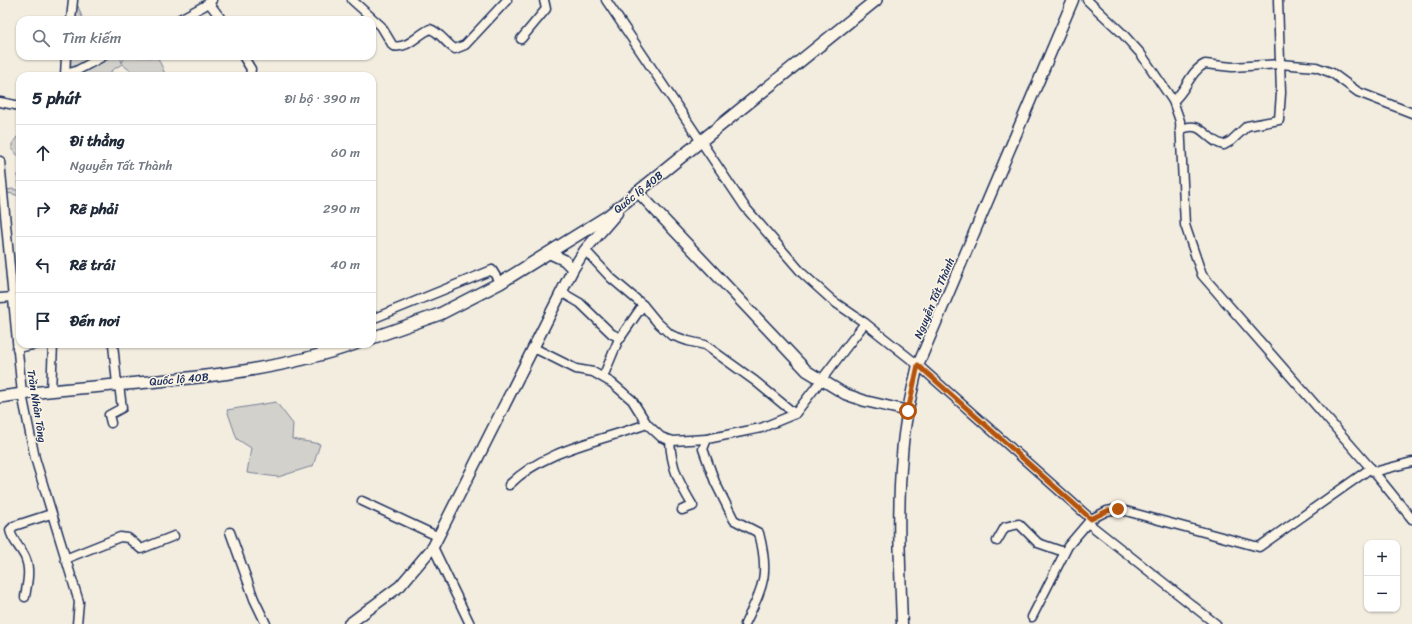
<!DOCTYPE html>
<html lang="vi">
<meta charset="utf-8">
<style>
body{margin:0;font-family:Sriracha,sans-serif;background:#f6f6f7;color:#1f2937}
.controls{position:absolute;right:12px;bottom:12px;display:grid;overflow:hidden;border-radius:8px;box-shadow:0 1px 3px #0004}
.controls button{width:36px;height:36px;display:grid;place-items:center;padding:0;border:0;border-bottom:1px solid #e0e1e3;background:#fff;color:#1f2937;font:20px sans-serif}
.stop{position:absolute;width:12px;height:12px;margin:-9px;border:3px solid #b45309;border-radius:50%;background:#fff}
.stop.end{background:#b45309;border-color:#fff;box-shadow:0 1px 4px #0008}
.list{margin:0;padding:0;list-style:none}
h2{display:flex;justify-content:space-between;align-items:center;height:52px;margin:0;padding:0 16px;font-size:17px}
h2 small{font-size:13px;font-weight:400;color:#747a83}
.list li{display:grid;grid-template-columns:26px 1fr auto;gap:12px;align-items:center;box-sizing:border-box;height:56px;padding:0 16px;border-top:1px solid #e0e1e3}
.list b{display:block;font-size:15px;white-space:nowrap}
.list p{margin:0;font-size:13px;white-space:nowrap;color:#747a83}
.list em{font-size:13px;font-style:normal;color:#747a83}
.icon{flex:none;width:22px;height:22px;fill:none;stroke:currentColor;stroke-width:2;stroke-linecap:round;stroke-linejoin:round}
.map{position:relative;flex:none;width:1412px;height:624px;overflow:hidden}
.search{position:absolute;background:#fff;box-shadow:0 1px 3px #0004;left:16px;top:16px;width:360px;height:44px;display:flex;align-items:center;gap:10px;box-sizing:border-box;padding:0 14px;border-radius:12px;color:#747a83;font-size:15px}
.panel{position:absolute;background:#fff;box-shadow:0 1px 3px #0004;left:16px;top:72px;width:360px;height:276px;border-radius:12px}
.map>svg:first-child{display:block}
.green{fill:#d3d1cc;stroke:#778095}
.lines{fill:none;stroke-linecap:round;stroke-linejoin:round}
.minor-casing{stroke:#1b2f5e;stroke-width:11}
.major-casing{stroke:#1b2f5e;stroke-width:13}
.highway-casing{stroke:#1b2f5e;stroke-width:14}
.minor{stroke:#fcf5e5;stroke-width:8}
.major{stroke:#fcf5e5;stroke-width:10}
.highway{stroke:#fcf5e5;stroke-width:11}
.route{stroke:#b45309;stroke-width:5}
.labels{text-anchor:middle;stroke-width:3;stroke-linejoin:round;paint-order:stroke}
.street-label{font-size:11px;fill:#1b2f5e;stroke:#fcf5e5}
</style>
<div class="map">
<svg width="1412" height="624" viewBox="0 0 1412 624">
<rect width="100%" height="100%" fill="#f3ede0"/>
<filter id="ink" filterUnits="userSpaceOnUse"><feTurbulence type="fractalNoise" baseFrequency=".025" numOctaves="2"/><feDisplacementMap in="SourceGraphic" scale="8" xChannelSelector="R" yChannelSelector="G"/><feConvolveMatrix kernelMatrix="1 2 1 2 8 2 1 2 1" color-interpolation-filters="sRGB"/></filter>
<g filter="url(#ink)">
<g class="green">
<path d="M78,6L83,20H68L71,11Z"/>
<path d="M64,56H89L90,62L63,76Z"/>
<path d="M100,56H120L122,63L125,56L158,58L166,76H137L122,64L111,71V76H82L83,70Z"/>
<path d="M20,136V157L12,150V144L17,137Z"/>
<path d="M20,173V196L8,193L6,190L13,189L20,191L17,176Z"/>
<path d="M276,402L293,424L292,439L320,444L313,466L278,477L247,473L251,448L237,439L227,410Z"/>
</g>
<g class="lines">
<defs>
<g id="minor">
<path d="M352,0L381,26L393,46C408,49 417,35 430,29C440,32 446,44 455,49L465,45L507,0"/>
<path d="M606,0L745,207L802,273L833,301L865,323"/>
<path d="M1087,0L1122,33L1141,54L1173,101L1180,121L1185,225L1202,275L1374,472L1412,519"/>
<path d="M209,3L222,20"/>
<path d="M71,20L73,0"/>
<path d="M178,20L204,6L212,0"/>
<path d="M521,39L546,9L544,0"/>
<path d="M243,56L251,69L250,76"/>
<path d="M65,74L76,71L104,56"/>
<path d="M65,76L66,56"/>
<path d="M1173,101C1186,91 1190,71 1205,64L1232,67L1280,64L1316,67L1332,73L1358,92L1412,113"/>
<path d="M0,102L20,106"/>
<path d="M1180,130C1203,118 1206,142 1224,145L1231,141L1247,126L1279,120L1281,93L1278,0"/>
<path d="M0,161L22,394L35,458L79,602L77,624"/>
<path d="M585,250L611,278L643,305L657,322L671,335L688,341L705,345L755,381L795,414L761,428L707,439L703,449L715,482L734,520L759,533C770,576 763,586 745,624"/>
<path d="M561,292L580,303L612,334L621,338"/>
<path d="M0,298L13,297"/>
<path d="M372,319L492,270L500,283"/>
<path d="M113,344L117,384"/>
<path d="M321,344L323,355"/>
<path d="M17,348L37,344"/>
<path d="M534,348L576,369L593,372L612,383L632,400L647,424L661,437L672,441L707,439"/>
<path d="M603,377L618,341L643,305"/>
<path d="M51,391L53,344"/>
<path d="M795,414L865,323L918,365L1091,519L1107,511L1118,509L1259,547L1371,468"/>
<path d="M111,423L109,415L122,408L119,385"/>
<path d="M670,440C671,467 679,483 693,506L682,510"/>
<path d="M1374,472L1412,462"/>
<path d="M509,485C545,449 601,441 647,424"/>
<path d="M362,501L437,536"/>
<path d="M1088,523L1216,624"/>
<path d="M230,532L254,599L266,624"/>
<path d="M997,541L1005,527L1019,524L1038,543L1064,552"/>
<path d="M433,547L470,624"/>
<path d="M65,559L120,537L128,538L141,549L174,536"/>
<path d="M25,597C27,584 31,570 25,557C21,548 11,539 10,530L14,526L51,514"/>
<path d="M1032,617L1068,546L1091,519"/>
</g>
<g id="major">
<path d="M633,197L638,192L807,371L845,394L865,401L908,411"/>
<path d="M549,253L564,260L573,269"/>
<path d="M349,624L400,586L433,547L573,269L585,250L617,213"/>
<path d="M902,624C900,568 897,511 902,455C904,424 911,395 918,365L1073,0"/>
</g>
<g id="highway">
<path d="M372,338L440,314L500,283L608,216L876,0"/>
<path d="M0,397C118,380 241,384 355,344"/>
</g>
</defs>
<use href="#minor" class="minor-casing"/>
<use href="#major" class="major-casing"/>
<use href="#highway" class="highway-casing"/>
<use href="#minor" class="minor"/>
<use href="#major" class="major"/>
<use href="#highway" class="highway"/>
</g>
</g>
<g class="lines" filter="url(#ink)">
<path class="route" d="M908,411L918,365L1091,519L1107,511L1118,509"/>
</g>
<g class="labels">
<g class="street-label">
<text transform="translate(638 192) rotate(-39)" y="4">Quốc lộ 40B</text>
<text transform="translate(934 298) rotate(-67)" y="4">Nguyễn Tất Thành</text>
<text transform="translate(179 379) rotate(-5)" y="4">Quốc lộ 40B</text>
<text transform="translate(37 406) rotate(81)" y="4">Trần Nhân Tông</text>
</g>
</g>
</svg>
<div class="controls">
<button>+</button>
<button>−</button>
</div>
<div class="stop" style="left:908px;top:411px"></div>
<div class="stop end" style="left:1118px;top:509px"></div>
<div class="search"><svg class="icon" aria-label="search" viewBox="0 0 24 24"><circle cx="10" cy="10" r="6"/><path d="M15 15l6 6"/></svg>Tìm kiếm</div>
<section class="panel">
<h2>5 phút<small>Đi bộ · 390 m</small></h2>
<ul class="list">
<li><svg class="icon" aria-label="ahead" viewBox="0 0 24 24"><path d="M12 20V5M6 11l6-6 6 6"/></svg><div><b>Đi thẳng</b><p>Nguyễn Tất Thành</p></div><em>60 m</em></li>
<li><svg class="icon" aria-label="right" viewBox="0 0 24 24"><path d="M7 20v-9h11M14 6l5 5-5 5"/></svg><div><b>Rẽ phải</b></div><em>290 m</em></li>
<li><svg class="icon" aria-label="left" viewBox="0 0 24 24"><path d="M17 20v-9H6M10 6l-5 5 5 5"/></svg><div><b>Rẽ trái</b></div><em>40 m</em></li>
<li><svg class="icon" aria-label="arrive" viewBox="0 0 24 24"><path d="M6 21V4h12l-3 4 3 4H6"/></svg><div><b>Đến nơi</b></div></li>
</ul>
</section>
</div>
